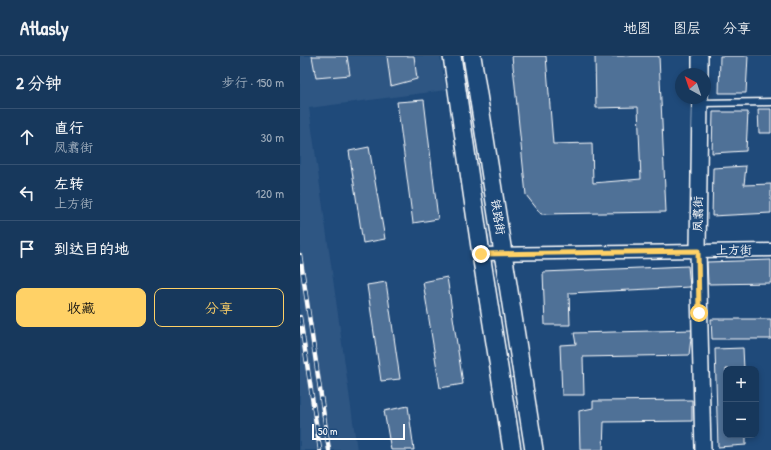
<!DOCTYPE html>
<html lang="zh">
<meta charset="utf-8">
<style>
body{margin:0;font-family:"Patrick Hand","LXGW WenKai TC",sans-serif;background:#244365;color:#f1f3f6}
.controls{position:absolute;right:12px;bottom:12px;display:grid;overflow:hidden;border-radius:8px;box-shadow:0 2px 6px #0003}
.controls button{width:36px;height:36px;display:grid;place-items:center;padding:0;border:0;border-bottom:1px solid #365272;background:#17385c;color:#f1f3f6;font:20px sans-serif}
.compass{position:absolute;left:375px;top:12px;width:36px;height:36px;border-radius:50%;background:#17385c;box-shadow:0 2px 6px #0003;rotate:320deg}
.scale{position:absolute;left:12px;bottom:10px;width:93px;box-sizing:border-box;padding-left:4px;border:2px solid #fff;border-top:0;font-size:11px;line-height:14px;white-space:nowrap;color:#fff;-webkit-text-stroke:3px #1f4a7a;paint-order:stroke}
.stop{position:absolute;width:12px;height:12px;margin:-9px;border:3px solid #ffd166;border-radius:50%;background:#fff}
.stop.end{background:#ffd166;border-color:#fff;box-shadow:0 1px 4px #0008}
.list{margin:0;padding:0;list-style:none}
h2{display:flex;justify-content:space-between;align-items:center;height:52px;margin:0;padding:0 16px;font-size:17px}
h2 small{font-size:13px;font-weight:400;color:#9eacbb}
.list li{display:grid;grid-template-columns:26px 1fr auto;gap:12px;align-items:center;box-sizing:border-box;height:56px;padding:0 16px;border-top:1px solid #365272}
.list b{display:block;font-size:15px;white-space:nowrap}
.list p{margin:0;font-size:13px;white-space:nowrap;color:#9eacbb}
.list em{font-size:13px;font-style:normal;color:#9eacbb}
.actions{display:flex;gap:8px;padding:12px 16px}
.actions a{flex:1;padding:9px 0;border:1px solid #ffd166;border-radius:8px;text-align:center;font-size:14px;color:#ffd166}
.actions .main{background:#ffd166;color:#111}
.icon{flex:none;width:22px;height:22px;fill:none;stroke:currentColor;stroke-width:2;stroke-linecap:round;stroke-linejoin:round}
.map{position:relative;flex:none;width:471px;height:394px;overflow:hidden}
header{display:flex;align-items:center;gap:24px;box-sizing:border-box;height:56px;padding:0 20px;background:#17385c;border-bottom:1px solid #365272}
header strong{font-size:19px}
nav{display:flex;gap:22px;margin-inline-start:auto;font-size:14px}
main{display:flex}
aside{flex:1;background:#17385c}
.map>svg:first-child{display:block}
.built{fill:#2e5683}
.building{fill:#507197;stroke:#fff}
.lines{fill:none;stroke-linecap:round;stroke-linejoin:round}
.service-casing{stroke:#fff;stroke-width:9}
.minor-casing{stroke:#fff;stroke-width:15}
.tertiary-casing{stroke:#fff;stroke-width:18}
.secondary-casing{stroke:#fff;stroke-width:20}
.service{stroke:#1f4a7a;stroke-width:6}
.minor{stroke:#1f4a7a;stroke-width:12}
.tertiary{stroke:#1f4a7a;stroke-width:15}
.secondary{stroke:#1f4a7a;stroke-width:17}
.rail-casing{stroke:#fff;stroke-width:4.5}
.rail{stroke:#1f4a7a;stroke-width:3;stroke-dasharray:9;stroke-linecap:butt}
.route{stroke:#ffd166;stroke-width:5}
.labels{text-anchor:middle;stroke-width:3;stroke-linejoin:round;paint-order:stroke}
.street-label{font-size:12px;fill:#fff;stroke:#1f4a7a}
</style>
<header>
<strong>Atlasly</strong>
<nav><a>地图</a><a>图层</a><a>分享</a></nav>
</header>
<main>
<aside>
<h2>2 分钟<small>步行 · 150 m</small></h2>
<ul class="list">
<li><svg class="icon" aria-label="ahead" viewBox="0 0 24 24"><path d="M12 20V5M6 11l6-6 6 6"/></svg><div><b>直行</b><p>凤翥街</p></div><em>30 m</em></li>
<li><svg class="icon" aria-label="left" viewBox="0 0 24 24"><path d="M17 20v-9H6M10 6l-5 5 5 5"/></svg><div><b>左转</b><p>上方街</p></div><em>120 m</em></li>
<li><svg class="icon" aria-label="arrive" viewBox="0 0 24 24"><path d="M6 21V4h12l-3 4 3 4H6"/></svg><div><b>到达目的地</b></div></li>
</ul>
<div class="actions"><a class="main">收藏</a><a>分享</a></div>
</aside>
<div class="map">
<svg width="471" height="394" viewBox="0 0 471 394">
<rect width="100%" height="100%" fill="#1f4a7a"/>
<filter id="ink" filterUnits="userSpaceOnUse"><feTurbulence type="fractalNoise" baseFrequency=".025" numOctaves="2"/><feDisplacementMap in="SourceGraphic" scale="8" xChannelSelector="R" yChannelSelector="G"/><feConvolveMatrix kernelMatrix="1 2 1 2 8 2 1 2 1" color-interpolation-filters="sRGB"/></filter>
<g filter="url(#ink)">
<path class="built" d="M0,0H140L146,34L9,52L57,394H0Z"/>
<g class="building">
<path d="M12,0H47L50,19L16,22Z"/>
<path d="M87,0H114L117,23L91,30Z"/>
<path d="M212,0H246L253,88L292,87L293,127L341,123L338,51L296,52L295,0H359L366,156L241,158L226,139Z"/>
<path d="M420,0H448L446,37H419Z"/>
<path d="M124,44L138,163L113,167L97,46Z"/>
<path d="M458,53H471V77H459Z"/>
<path d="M413,56H448L446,95L412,97Z"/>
<path d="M69,91L85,183L63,187L49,95Z"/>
<path d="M446,110L444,129L471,128V157L412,160L413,112Z"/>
<path d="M471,204V227L408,228L407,206Z"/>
<path d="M388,210L390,231L269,237L270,269H245L243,216Z"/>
<path d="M147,221L163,328L140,332L123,226Z"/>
<path d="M86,226L100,323L81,325L67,229Z"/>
<path d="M411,263H471V283H412Z"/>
<path d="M392,274L389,299L283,301L284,339H262L260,289L276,288L274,277Z"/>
<path d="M443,292L444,313H426V379H446V389L418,391L415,293Z"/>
<path d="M392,344V365L304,366L303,394H280L279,355L293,352V345Z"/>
<path d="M108,350L114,394H91L84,355Z"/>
</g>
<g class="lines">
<defs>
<path id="service" d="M401,47L471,46"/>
<path id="minor" d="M181,198L471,194"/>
<g id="tertiary">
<path d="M400,18V0"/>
<path d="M400,42L398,195L403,394"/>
</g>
<g id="secondary">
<path d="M152,0L181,198L212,394"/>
<path d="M172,0L234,394"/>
</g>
</defs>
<use href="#service" class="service-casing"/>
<use href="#minor" class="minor-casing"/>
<use href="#tertiary" class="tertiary-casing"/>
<use href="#secondary" class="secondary-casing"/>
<use href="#service" class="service"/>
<use href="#minor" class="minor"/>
<use href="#tertiary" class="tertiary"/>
<use href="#secondary" class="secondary"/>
<defs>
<g id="rail">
<path d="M0,199L29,394"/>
<path d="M0,261L20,394"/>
</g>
</defs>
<use href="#rail" class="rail-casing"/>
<use href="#rail" class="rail"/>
</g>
</g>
<g class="lines" filter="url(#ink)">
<path class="route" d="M181,198L398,195L399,257"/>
</g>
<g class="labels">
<g class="street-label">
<text transform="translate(398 158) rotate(-89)" y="4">凤翥街</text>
<text transform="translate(198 161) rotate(81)" y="4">铁路街</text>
<text transform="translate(434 194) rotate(-1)" y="4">上方街</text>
</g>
</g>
</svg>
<div class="controls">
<button>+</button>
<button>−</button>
</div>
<svg class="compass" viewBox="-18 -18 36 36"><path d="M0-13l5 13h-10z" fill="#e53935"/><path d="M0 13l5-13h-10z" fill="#9eacbb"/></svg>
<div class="scale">50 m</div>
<div class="stop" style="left:399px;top:257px"></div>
<div class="stop end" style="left:181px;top:198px"></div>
</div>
</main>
